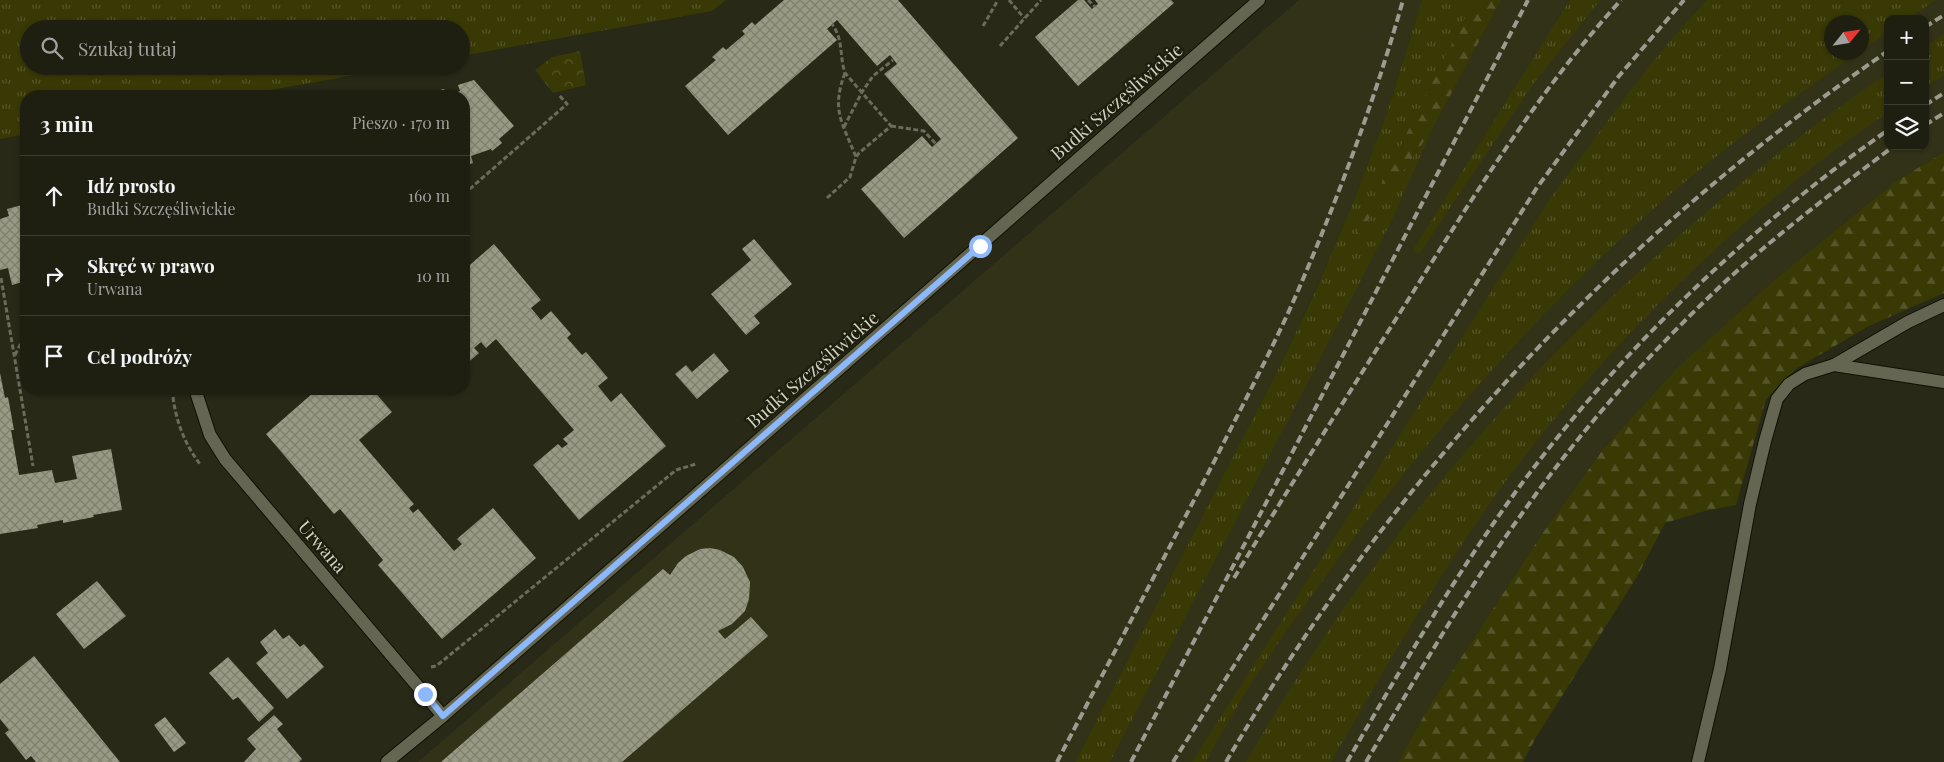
<!DOCTYPE html>
<html lang="pl">
<meta charset="utf-8">
<style>
body{margin:0;font-family:"Playfair Display",serif;background:#2b2c1f;color:#f1f3f6}
.controls{position:absolute;right:15px;top:15px;display:grid;overflow:hidden;border-radius:10px;box-shadow:0 1px 4px #0004}
.controls button{width:45px;height:45px;display:grid;place-items:center;padding:0;border:0;border-bottom:1px solid #3c3d31;background:#1e1f11;color:#f1f3f6;font:25px sans-serif}
.compass{position:absolute;left:1824px;top:15px;width:45px;height:45px;border-radius:50%;background:#1e1f11;box-shadow:0 1px 4px #0004;rotate:60deg}
.stop{position:absolute;width:15px;height:15px;margin:-11px;border:4px solid #8db9fc;border-radius:50%;background:#fff}
.stop.end{background:#8db9fc;border-color:#fff;box-shadow:0 1px 5px #0008}
.list{margin:0;padding:0;list-style:none}
h2{display:flex;justify-content:space-between;align-items:center;height:65px;margin:0;padding:0 20px;font-size:21px}
h2 small{font-size:16px;font-weight:400;color:#a1a29f}
.list li{display:grid;grid-template-columns:32px 1fr auto;gap:15px;align-items:center;box-sizing:border-box;height:80px;padding:0 20px;border-top:1px solid #3c3d31}
.list b{display:block;font-size:19px;white-space:nowrap}
.list p{margin:0;font-size:16px;white-space:nowrap;color:#a1a29f}
.list em{font-size:16px;font-style:normal;color:#a1a29f}
.icon{flex:none;width:28px;height:28px;fill:none;stroke:currentColor;stroke-width:2;stroke-linecap:round;stroke-linejoin:round}
.map{position:relative;flex:none;width:1944px;height:762px;overflow:hidden}
.search{position:absolute;background:#1e1f11;box-shadow:0 1px 4px #0004;left:20px;top:20px;width:450px;height:55px;display:flex;align-items:center;gap:12px;box-sizing:border-box;padding:0 18px;border-radius:28px;color:#a1a29f;font-size:19px}
.panel{position:absolute;background:#1e1f11;box-shadow:0 1px 4px #0004;left:20px;top:90px;width:450px;height:305px;border-radius:20px}
.map>svg:first-child{display:block}
.built{fill:#323219;fill-rule:evenodd}
.grass{fill:url(#grass-tufts)}
.forest{fill:url(#forest-firs)}
.park{fill:url(#park-crowns)}
.building{fill:url(#building-cross-hatch)}
.lines{fill:none;stroke-linecap:round;stroke-linejoin:round}
.service-casing{stroke:#111102;stroke-width:14}
.minor-casing{stroke:#111102;stroke-width:14}
.path{stroke:#6b6c5c;stroke-width:3;stroke-dasharray:5 2.5;stroke-linecap:butt}
.service{stroke:#656652;stroke-width:12}
.minor{stroke:#656652;stroke-width:12}
.rail{stroke:#9b9c8f;stroke-width:4;stroke-dasharray:8 4;stroke-linecap:butt}
.route{stroke:#8db9fc;stroke-width:6}
.labels{text-anchor:middle;stroke-width:5;stroke-linejoin:round;paint-order:stroke}
.street-label{font-size:18px;fill:#d1d2c7;stroke:#1f1f0d}
</style>
<div class="map">
<svg width="1944" height="762" viewBox="0 0 1944 762">
<defs>
<pattern id="grass-tufts" width="24" height="20" patternUnits="userSpaceOnUse" patternTransform="scale(1.25)"><rect width="24" height="20" fill="#393906"/><path d="M3 7l-1-3M5 7V3M7 7l1-3M15 17l-1-3M17 17v-4M19 17l1-3" fill="none" stroke="#555529"/></pattern>
<pattern id="forest-firs" width="22" height="20" patternUnits="userSpaceOnUse" patternTransform="scale(1.25)"><rect width="22" height="20" fill="#393906"/><path d="M5 1l3.5 6h-7zM16 11l3.5 6h-7z" fill="#555529"/></pattern>
<pattern id="park-crowns" width="20" height="18" patternUnits="userSpaceOnUse" patternTransform="scale(1.25)"><rect width="20" height="18" fill="#393906"/><path d="M2 6a3 3 0 1 1 6 0M12 15a3 3 0 1 1 6 0" fill="none" stroke="#555529"/></pattern>
<pattern id="building-cross-hatch" width="8" height="8" patternUnits="userSpaceOnUse" patternTransform="scale(1.25)"><rect width="8" height="8" fill="#999a84"/><path d="M0 0l8 8M0 8l8-8" fill="none" stroke="#7e7f6e"/></pattern>
</defs>
<rect width="100%" height="100%" fill="#282917"/>
<g class="built">
<path d="M1299,0H1422L1388,110L1354,200L1315,291L1278,370L1075,762H418Z"/>
<path d="M1501,0H1944V152L1895,182L1779,276L1677,368L1604,448L1542,534L1430,705L1398,762H1110L1289,416L1350,246L1432,130ZM1888,19H1925V146H1888ZM1832,22H1862V52H1832Z"/>
</g>
<g class="grass">
<path d="M0,0H726L712,11L461,56V29H29V66H404L237,96H26V134L0,139Z"/>
<path d="M1422,0H1474L1353,242L1432,130L1391,222L1110,762H1075L1278,370L1315,292L1354,200L1388,110Z"/>
<path d="M1570,0H1600L1533,84L1419,254L1413,250Z"/>
<path d="M1707,0H1936L1907,19H1888V31L1862,50V22H1832V52L1857,53C1787,102 1717,153 1652,210C1536,314 1432,432 1339,558C1291,623 1243,690 1206,762H1192L1550,199L1629,92L1669,42Z"/>
<path d="M1944,34V75L1925,87V47Z"/>
<path d="M1888,73V112C1744,210 1605,345 1503,485C1439,573 1385,668 1331,762H1246C1404,487 1627,252 1888,73Z"/>
</g>
<g class="forest">
<path d="M1474,0H1501L1432,130L1350,246Z"/>
<path d="M1944,152V293L1869,326L1797,368L1766,399L1736,505L1705,511L1665,523L1638,575L1535,739L1523,762H1398L1430,705L1542,534L1604,448L1677,368L1779,276L1895,182Z"/>
</g>
<path class="park" d="M580,51L586,85L553,93L535,70L552,57Z"/>
<g class="building">
<path d="M784,0H898L1018,138L904,238L861,189L922,136L932,147L941,139L884,74L897,64L890,55L877,66L837,20L827,29L837,40L728,135L685,86L716,60L712,57L723,47L726,50L745,34L742,31L752,22L755,25Z"/>
<path d="M1078,0H1084L1092,9L1098,4L1095,0H1171L1174,3L1078,86L1035,37Z"/>
<path d="M474,80L514,126L499,139L502,143L492,151L491,149L471,156L473,163L464,166V96H430L429,93L444,89L447,96L460,91L458,85Z"/>
<path d="M22,205L24,213L26,212V281L12,285L8,268L0,270V219L9,216L7,209Z"/>
<path d="M754,239L792,284L754,316L760,323L746,335L711,294L751,260L742,249Z"/>
<path d="M494,244L541,300L531,308L541,320L551,311L571,334L567,338L582,355L586,352L608,378L598,386L611,402L621,393L666,446L579,520L533,465L558,444L562,448L568,444L563,439L574,430L496,339L486,348L481,342L474,348L479,353L464,366V270Z"/>
<path d="M714,353L729,371L697,399L675,374L686,365L692,372Z"/>
<path d="M0,373L5,398L8,397L14,430H11L19,475L52,470L55,483L77,479L72,456L111,449L122,510L93,515L94,517L63,523V520L37,525L38,528L0,534Z"/>
<path d="M321,389H372L392,412L359,440L414,504L409,508L413,513L418,509L454,551L462,544L457,539L493,508L536,558L442,639L378,565L383,560L340,509L334,514L266,434L313,393L315,394Z"/>
<path d="M710,548L720,550L734,557L743,567L750,582L749,599L745,611L732,624L718,631L725,639L751,617L768,636L622,762H441L663,569L670,575L678,563L686,556L700,549Z"/>
<path d="M97,581L126,616L84,649L56,614Z"/>
<path d="M275,629L283,639L289,635L300,647L304,644L324,667L287,699L256,663L268,653L260,642Z"/>
<path d="M34,656L78,710L120,762H36L31,756L26,760L5,733L9,730L0,719V684Z"/>
<path d="M228,657L274,708L259,722L238,697L233,700L209,673Z"/>
<path d="M274,715L283,724L277,729L302,759L299,762H244L256,749L247,739Z"/>
<path d="M165,717L186,743L174,752L154,725Z"/>
</g>
<g class="lines">
<defs>
<g id="service">
<path d="M1834,365L1908,322L1944,305"/>
<path d="M1698,762L1720,669L1750,504L1765,441L1777,399L1789,384L1805,374L1834,365L1944,382"/>
</g>
<g id="minor">
<path d="M195,389L210,435L225,459L443,716"/>
<path d="M387,762L443,716L698,493L1259,0"/>
</g>
</defs>
<use href="#service" class="service-casing"/>
<use href="#minor" class="minor-casing"/>
<g class="path">
<path d="M1009,0L1024,18"/>
<path d="M1088,0L1095,7"/>
<path d="M983,26L998,0"/>
<path d="M1000,46L1041,0"/>
<path d="M845,73C831,110 842,122 856,157"/>
<path d="M891,126L924,131L936,144"/>
<path d="M844,127L862,92L873,76L893,60"/>
<path d="M464,194L567,104L559,95"/>
<path d="M827,198L850,177L856,157L859,153L891,126L845,73C839,55 844,41 832,24"/>
<path d="M1,278L33,466"/>
<path d="M15,355L26,333"/>
<path d="M173,397C176,421 185,445 200,464"/>
<path d="M431,667L436,666L445,659L676,470L696,464"/>
</g>
<use href="#service" class="service"/>
<use href="#minor" class="minor"/>
<g class="rail">
<path d="M1925,27L1944,15"/>
<path d="M1925,105L1944,93"/>
<path d="M1925,125L1944,113"/>
<path d="M1234,578C1293,481 1354,385 1415,289C1478,189 1541,88 1621,0"/>
<path d="M1057,762C1110,660 1164,558 1217,456C1244,402 1273,348 1297,293C1338,198 1375,100 1403,0"/>
<path d="M1131,762L1528,0"/>
<path d="M1173,762L1536,189L1619,76L1684,0"/>
<path d="M1226,762C1394,475 1614,240 1888,51"/>
<path d="M1347,762C1400,670 1454,577 1517,490C1620,350 1746,230 1888,130"/>
<path d="M1366,762C1417,676 1467,589 1526,508C1584,426 1653,349 1727,280C1780,232 1837,189 1894,146"/>
</g>
</g>
<g class="lines">
<path class="route" d="M425,694L443,716L980,246"/>
</g>
<g class="labels">
<g class="street-label">
<text transform="translate(1117 102) rotate(-41)" y="6">Budki Szczęśliwickie</text>
<text transform="translate(813 370) rotate(-41)" y="6">Budki Szczęśliwickie</text>
<text transform="translate(322 547) rotate(49)" y="6">Urwana</text>
</g>
</g>
</svg>
<div class="controls">
<button>+</button>
<button>−</button>
<button><svg class="icon" aria-label="layers" viewBox="0 0 24 24"><path d="M12 4l9 5-9 5-9-5zM3 14l9 5 9-5"/></svg></button>
</div>
<svg class="compass" viewBox="-18 -18 36 36"><path d="M0-13l5 13h-10z" fill="#e53935"/><path d="M0 13l5-13h-10z" fill="#a1a29f"/></svg>
<div class="stop" style="left:980px;top:246px"></div>
<div class="stop end" style="left:425px;top:694px"></div>
<div class="search"><svg class="icon" aria-label="search" viewBox="0 0 24 24"><circle cx="10" cy="10" r="6"/><path d="M15 15l6 6"/></svg>Szukaj tutaj</div>
<section class="panel">
<h2>3 min<small>Pieszo · 170 m</small></h2>
<ul class="list">
<li><svg class="icon" aria-label="ahead" viewBox="0 0 24 24"><path d="M12 20V5M6 11l6-6 6 6"/></svg><div><b>Idź prosto</b><p>Budki Szczęśliwickie</p></div><em>160 m</em></li>
<li><svg class="icon" aria-label="right" viewBox="0 0 24 24"><path d="M7 20v-9h11M14 6l5 5-5 5"/></svg><div><b>Skręć w prawo</b><p>Urwana</p></div><em>10 m</em></li>
<li><svg class="icon" aria-label="arrive" viewBox="0 0 24 24"><path d="M6 21V4h12l-3 4 3 4H6"/></svg><div><b>Cel podróży</b></div></li>
</ul>
</section>
</div>
